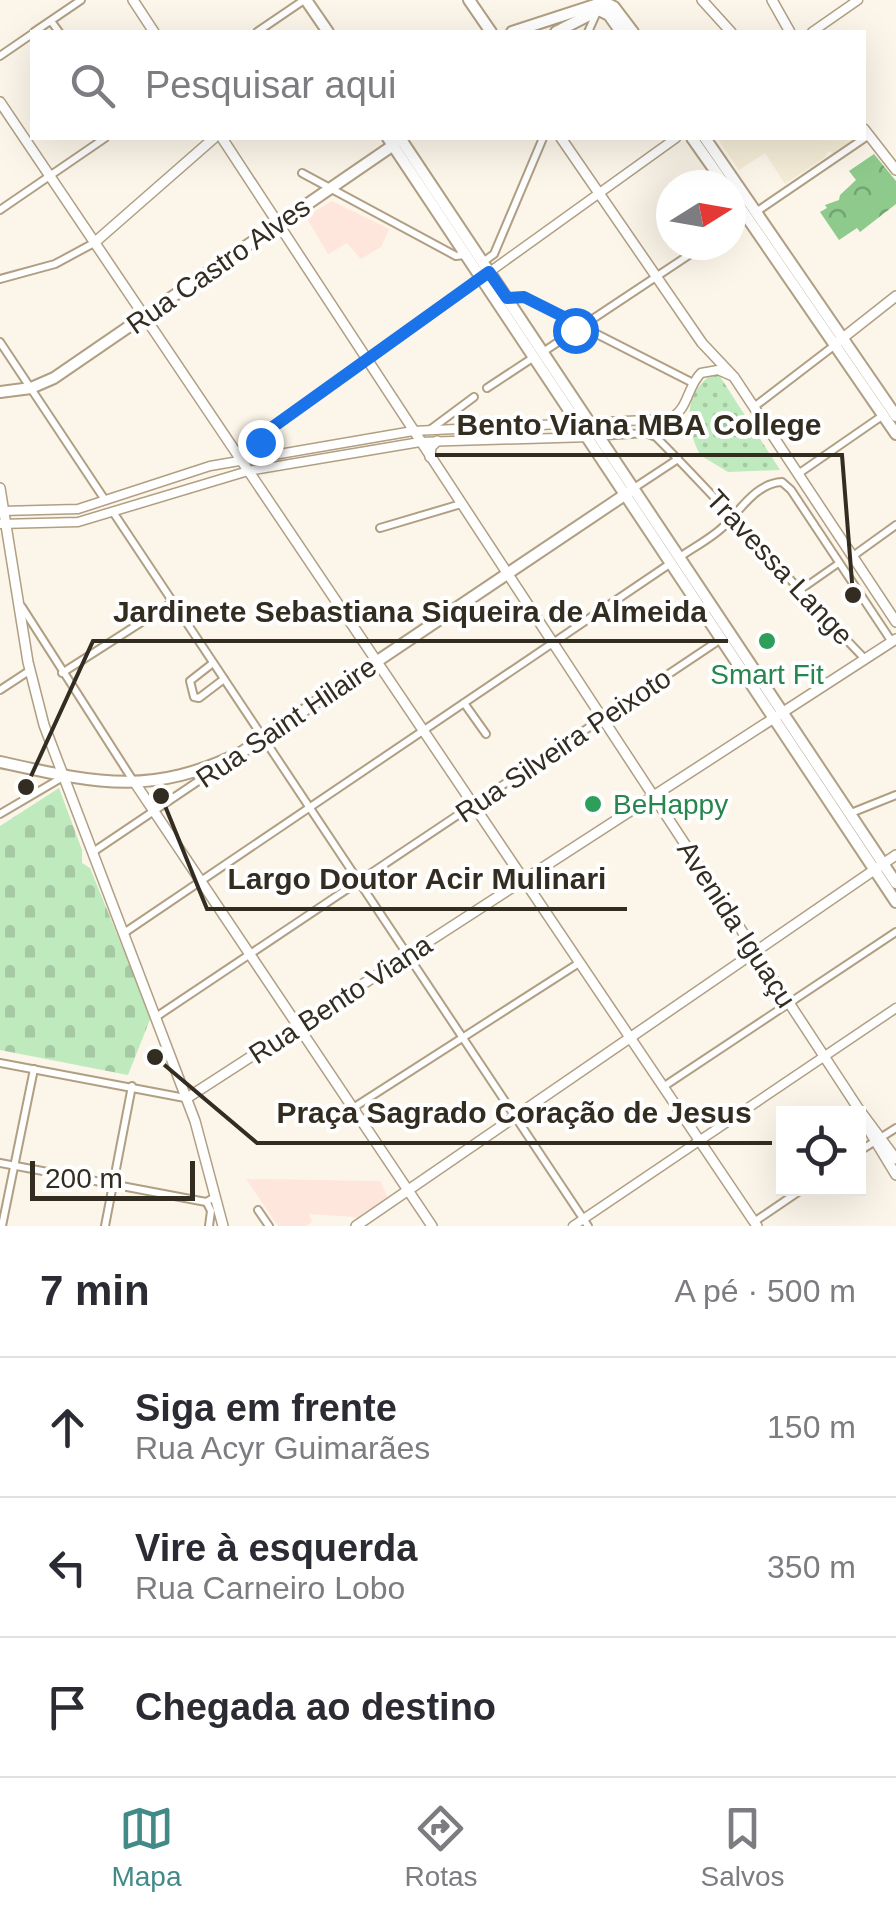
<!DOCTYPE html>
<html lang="pt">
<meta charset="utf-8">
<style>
body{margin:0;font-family:Arial,sans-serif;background:#f2f2f3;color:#2b2b33}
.controls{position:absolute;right:30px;bottom:30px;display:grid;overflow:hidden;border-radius:0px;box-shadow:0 10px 40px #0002}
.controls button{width:90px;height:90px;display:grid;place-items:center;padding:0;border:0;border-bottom:2px solid #e1e1e2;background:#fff;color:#2b2b33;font:50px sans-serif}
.compass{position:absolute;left:656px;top:170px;width:90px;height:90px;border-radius:50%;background:#fff;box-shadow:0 10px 40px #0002;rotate:79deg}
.scale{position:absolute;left:30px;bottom:25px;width:165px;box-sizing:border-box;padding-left:10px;border:5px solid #332c21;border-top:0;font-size:28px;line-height:35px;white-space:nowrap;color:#332c21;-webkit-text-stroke:8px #fff;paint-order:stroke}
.stop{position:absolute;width:30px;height:30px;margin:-22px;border:8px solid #1a73e8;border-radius:50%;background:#fff}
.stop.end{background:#1a73e8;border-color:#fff;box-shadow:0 2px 10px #0008}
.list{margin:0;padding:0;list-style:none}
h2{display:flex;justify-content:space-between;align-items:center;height:130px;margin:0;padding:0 40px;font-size:42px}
h2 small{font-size:32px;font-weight:400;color:#7c7c81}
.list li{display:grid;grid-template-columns:65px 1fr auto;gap:30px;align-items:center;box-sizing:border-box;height:140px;padding:0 40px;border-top:2px solid #e1e1e2}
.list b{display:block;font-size:38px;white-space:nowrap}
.list p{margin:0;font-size:32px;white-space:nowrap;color:#7c7c81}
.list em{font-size:32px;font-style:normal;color:#7c7c81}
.icon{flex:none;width:55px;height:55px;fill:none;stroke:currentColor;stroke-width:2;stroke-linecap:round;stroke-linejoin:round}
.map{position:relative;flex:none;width:896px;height:1226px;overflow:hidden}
.search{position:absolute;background:#fff;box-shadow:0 10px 40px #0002;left:30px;right:30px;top:30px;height:110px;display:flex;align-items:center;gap:25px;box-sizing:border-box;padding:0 35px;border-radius:0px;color:#7c7c81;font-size:38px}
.sheet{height:550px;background:#fff}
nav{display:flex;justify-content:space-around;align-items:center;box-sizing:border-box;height:140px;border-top:2px solid #e1e1e2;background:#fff;font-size:28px;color:#7c7c81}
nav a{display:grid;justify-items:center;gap:5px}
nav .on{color:#428a88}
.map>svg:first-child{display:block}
.education{fill:#ffe6dd}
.medical{fill:#f4ecd6}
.forest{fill:url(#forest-crowns)}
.cemetery{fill:url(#cemetery-stones)}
.park{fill:url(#park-dots)}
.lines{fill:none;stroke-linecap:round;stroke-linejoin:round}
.pedestrian-casing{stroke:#b09f83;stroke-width:9}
.minor-casing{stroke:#b09f83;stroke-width:10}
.tertiary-casing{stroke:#b09f83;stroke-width:11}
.secondary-casing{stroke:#b09f83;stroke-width:12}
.primary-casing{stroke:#b09f83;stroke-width:14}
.pedestrian{stroke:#fff;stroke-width:5}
.minor{stroke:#fff;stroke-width:6}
.tertiary{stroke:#fff;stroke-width:8}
.secondary{stroke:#fff;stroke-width:9}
.primary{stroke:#fff;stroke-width:10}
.route{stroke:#1a73e8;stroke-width:12}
.leisure-dot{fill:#2e9e5b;stroke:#fff;stroke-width:4}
.labels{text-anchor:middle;stroke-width:8;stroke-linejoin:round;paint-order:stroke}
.street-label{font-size:28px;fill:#332c21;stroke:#fff}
.leisure-label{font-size:28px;fill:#27864d;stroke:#fff}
.leader{fill:none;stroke:#332c21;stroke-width:4}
.callout-dot{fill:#332c21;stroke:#fff;stroke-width:4}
.callout-label{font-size:30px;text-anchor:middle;font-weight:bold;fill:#332c21;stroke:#fff;stroke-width:8;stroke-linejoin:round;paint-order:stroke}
</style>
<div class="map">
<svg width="896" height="1226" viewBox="0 0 896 1226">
<defs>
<pattern id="forest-crowns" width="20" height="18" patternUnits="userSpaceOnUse" patternTransform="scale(2.5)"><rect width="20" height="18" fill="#8dca8b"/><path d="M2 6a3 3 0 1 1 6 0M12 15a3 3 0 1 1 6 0" fill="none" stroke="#74a471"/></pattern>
<pattern id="cemetery-stones" width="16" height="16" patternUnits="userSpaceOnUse" patternTransform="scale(2.5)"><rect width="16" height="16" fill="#bfeabd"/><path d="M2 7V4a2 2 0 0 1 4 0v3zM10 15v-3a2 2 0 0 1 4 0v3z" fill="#a5c9a2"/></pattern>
<pattern id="park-dots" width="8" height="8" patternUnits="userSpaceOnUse" patternTransform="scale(2.5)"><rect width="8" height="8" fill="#bfeabd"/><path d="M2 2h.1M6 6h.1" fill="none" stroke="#a5c9a2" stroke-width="1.8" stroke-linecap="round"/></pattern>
</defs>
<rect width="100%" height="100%" fill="#fcf5e9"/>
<g class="education">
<path d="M332,201L389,229L381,247L361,259L347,243L328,254L306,217Z"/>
<path d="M246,1179L380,1181L389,1200L358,1221L355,1217L309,1214L312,1222L306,1226H278Z"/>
</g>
<path class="medical" d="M720,138H855L833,153L828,151L824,158L785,184L765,153L739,170L718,139Z"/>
<path class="forest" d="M874,154L896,181V204L860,232L857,228L839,240L820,212L827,208L825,205L839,200L840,195L856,180L849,171Z"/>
<path class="cemetery" d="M59,788L82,850V863L90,868L151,1017L128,1075L0,1050V826Z"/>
<path class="park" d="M714,373L719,375L780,470L728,472L700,455C685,425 683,393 714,373Z"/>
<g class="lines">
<defs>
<path id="pedestrian" d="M799,591L839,563"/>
<g id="minor">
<path d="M51,21L59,32"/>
<path d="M34,32L81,0"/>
<path d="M257,32L304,0"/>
<path d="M588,32L597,12"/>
<path d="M0,56L32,34"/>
<path d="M302,173L456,256L464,255"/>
<path d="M0,210L105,138"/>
<path d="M756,212L869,135"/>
<path d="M731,227L747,217"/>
<path d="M483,262L494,254L543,138"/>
<path d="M0,279L55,264L94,243"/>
<path d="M507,298L524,297L693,383"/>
<path d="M0,342L105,500"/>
<path d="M543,352L704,245"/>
<path d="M487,388L534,357"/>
<path d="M754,407L835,345"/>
<path d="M431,429L474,397"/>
<path d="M599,436L646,433L656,437C728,509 794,586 865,659"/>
<path d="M237,453L367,360"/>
<path d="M798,474L882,416"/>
<path d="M634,488L678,459"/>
<path d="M113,512L588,1226"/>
<path d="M380,528L461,504"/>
<path d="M853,556L896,525"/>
<path d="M680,557C694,547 714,537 726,524C741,509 757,483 782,482L791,490L892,642"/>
<path d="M22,607L134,782"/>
<path d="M213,663L190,681L194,697L199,698L224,679"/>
<path d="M62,673L173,602"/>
<path d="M0,690L29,671"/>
<path d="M464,703L486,734"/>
<path d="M851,813L896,795"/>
<path d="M0,814L63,777"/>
<path d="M93,852L225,763"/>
<path d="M124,933L671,563"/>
<path d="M156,1017L721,639"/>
<path d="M0,1063L185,1098"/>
<path d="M663,1087L896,932"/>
<path d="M353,1108L579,963"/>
<path d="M858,1152L896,1128"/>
<path d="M0,1163L206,1202L215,1197"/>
<path d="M207,1203L211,1211L209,1226"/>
<path d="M258,1210L269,1226"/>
<path d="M754,1222L804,1188"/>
<path d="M2,1226L34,1069"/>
<path d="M105,1226L132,1086"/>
</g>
<g id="tertiary">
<path d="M812,32L858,0"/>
<path d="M367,360L676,138"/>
<path d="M2,511L78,509L210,466L413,431L668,419C689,411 686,388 701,373L718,370L734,377"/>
<path d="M0,524L78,522L248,471L420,442L590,437"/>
<path d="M573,1226L896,1008"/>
</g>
<g id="secondary">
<path d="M133,0L154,32"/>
<path d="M702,0L731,32"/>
<path d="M772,0L790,32"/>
<path d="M0,102L757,1226"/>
<path d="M864,129L896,170"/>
<path d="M222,138L858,1108L896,1159"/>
<path d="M561,138L702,343L734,377L896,622"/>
<path d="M94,243L214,138"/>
<path d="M839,341L896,296"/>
<path d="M430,457L431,447L437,441"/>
<path d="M0,488L28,662L44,725L195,1121L223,1226"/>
<path d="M135,783L432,1226"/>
<path d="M187,1098L896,639"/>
<path d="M865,1124L896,1175"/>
<path d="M356,1226L896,855"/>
</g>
<g id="primary">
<path d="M306,0L328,32"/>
<path d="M469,0L491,32"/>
<path d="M512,32L604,2L614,7L633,32"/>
<path d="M556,32L599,10L609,15L621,32"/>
<path d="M388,138L896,902"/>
<path d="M400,138L896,883"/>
<path d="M692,138L725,185"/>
<path d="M705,138L896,416"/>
<path d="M731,194L896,434"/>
<path d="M0,392L31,388L54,378L395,144"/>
<path d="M0,762C96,783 150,797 242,752L629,492"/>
</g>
</defs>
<use href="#pedestrian" class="pedestrian-casing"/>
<use href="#minor" class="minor-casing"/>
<use href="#tertiary" class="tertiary-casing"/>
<use href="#secondary" class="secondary-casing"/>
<use href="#primary" class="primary-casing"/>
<use href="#pedestrian" class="pedestrian"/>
<use href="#minor" class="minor"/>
<use href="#tertiary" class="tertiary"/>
<use href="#secondary" class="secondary"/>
<use href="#primary" class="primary"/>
</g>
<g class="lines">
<path class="route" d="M260,442L263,434L489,272L507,298L524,297L582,326L575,330"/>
</g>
<g class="leisure-dot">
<circle cx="767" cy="641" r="10"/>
<circle cx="593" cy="804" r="10"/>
</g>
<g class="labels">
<g class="street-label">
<text transform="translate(218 265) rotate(-35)" y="10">Rua Castro Alves</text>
<text transform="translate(780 567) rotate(47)" y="10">Travessa Lange</text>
<text transform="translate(286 722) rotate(-34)" y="10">Rua Saint Hilaire</text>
<text transform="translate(563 745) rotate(-34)" y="10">Rua Silveira Peixoto</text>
<text transform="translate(737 924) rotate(57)" y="10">Avenida Iguaçu</text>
<text transform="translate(340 999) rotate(-33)" y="10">Rua Bento Viana</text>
</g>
<g class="leisure-label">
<text x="767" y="684">Smart Fit</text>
<text x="613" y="814" text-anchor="start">BeHappy</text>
</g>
</g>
<path class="leader" d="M853 595L842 455H435M26 787L93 641H728M161 796L207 909H627M155 1057L257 1143H772"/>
<g class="callout-dot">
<circle cx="853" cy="595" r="10"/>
<circle cx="26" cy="787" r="10"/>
<circle cx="161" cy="796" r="10"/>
<circle cx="155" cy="1057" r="10"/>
</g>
<g class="callout-label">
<text x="639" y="435">Bento Viana MBA College</text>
<text x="410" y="622">Jardinete Sebastiana Siqueira de Almeida</text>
<text x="417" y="889">Largo Doutor Acir Mulinari</text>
<text x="514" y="1123">Praça Sagrado Coração de Jesus</text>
</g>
</svg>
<div class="controls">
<button><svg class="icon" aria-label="locate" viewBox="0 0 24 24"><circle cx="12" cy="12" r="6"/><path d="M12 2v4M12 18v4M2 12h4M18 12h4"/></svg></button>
</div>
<svg class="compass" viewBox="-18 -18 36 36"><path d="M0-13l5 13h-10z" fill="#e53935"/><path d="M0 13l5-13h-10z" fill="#7c7c81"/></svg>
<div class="scale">200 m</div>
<div class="stop" style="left:575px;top:330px"></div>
<div class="stop end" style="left:260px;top:442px"></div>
<div class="search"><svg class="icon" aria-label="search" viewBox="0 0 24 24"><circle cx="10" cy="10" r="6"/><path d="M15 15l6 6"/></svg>Pesquisar aqui</div>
</div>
<section class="sheet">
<h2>7 min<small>A pé · 500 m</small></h2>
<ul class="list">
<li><svg class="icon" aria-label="ahead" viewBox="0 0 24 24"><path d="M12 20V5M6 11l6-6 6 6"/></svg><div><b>Siga em frente</b><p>Rua Acyr Guimarães</p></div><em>150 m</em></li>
<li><svg class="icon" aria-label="left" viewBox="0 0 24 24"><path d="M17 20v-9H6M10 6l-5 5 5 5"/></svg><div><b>Vire à esquerda</b><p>Rua Carneiro Lobo</p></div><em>350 m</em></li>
<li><svg class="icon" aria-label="arrive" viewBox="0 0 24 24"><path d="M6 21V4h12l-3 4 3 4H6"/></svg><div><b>Chegada ao destino</b></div></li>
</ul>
</section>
<nav>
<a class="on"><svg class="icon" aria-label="map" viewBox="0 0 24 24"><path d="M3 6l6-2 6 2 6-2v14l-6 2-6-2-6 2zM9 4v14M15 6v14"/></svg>Mapa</a>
<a><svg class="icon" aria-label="directions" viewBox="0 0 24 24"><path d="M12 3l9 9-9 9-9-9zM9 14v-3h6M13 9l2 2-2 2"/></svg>Rotas</a>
<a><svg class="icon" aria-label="saved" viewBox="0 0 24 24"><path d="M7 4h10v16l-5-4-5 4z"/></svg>Salvos</a>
</nav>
